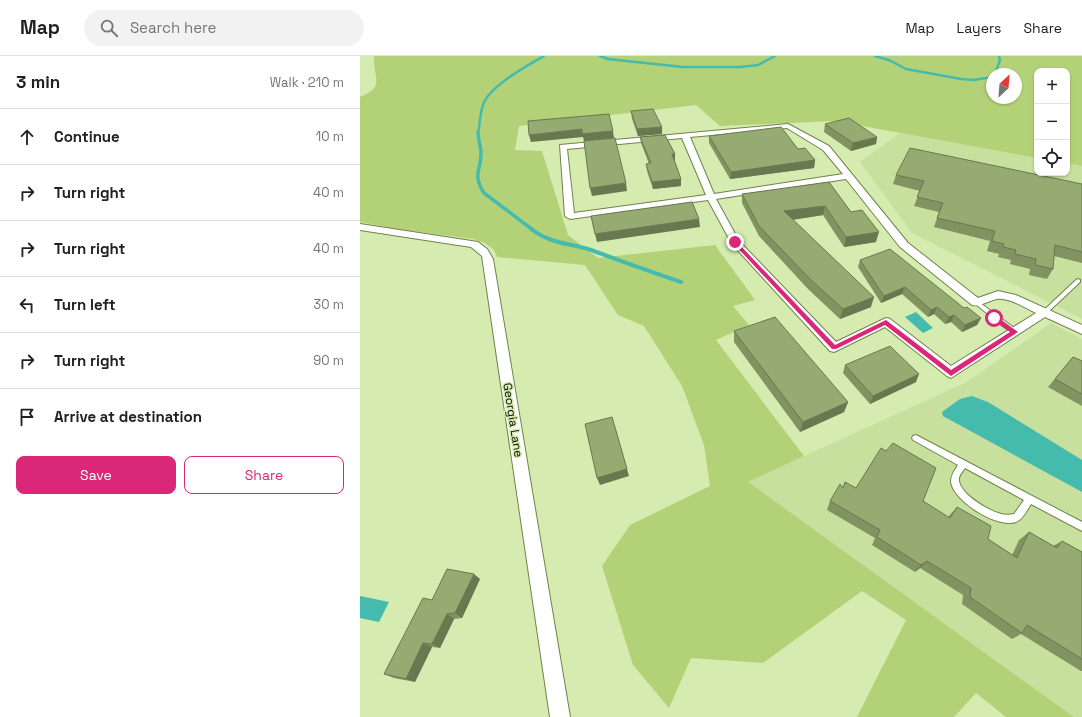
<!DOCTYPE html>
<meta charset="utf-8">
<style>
body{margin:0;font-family:"Space Grotesk",sans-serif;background:#f2f2f2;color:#202124}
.controls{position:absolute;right:12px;top:12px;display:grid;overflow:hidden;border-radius:8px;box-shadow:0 1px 3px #0004}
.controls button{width:36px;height:36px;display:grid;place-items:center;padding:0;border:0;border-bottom:1px solid #e0e0e0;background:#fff;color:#202124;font:20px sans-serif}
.compass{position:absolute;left:626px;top:12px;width:36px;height:36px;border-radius:50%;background:#fff;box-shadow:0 1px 3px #0004;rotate:26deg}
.stop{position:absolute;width:12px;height:12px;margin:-9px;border:3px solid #db2777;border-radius:50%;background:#fff}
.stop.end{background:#db2777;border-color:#fff;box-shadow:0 1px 4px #0008}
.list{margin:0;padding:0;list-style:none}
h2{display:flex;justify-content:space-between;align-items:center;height:52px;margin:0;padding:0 16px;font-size:17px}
h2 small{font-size:13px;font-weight:400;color:#757577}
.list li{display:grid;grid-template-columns:26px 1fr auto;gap:12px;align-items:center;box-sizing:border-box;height:56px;padding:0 16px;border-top:1px solid #e0e0e0}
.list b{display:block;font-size:15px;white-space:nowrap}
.list em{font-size:13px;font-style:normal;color:#757577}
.actions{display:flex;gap:8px;padding:12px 16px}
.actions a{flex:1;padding:9px 0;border:1px solid #db2777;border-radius:8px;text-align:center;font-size:14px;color:#db2777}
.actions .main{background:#db2777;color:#fff}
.icon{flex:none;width:22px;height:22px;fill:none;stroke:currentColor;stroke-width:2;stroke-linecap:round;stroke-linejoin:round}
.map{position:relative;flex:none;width:722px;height:661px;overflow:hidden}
header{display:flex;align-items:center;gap:24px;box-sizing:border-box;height:56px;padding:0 20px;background:#fff;border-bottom:1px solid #e0e0e0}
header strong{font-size:19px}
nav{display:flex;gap:22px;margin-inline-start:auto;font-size:14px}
.search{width:280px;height:36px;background:#f2f2f2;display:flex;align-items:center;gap:10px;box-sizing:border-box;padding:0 14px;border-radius:22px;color:#757577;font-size:15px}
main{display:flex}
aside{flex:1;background:#fff}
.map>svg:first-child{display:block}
.built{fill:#c7e09d}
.green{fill:#b3d277;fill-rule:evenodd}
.water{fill:#45bbae}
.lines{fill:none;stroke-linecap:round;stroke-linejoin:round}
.stream-far2{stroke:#45bbae;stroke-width:2.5}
.stream-far1{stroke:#45bbae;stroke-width:3.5}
.stream{stroke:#45bbae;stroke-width:4}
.lane-casing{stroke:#70834b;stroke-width:2}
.street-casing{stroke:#70834b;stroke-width:2}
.lane{fill:#fff;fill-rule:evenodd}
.street{fill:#fff;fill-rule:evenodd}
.wall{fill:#819361}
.shaded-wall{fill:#69784f}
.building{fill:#96ab71;stroke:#69784f}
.route{fill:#db2777}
.labels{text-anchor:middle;stroke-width:3;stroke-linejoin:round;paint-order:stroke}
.street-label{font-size:12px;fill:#0d1401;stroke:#d5ebaf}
</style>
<header>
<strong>Map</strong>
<div class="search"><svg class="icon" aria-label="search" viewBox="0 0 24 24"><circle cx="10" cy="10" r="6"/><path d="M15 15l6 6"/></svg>Search here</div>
<nav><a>Map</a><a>Layers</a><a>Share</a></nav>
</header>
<main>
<aside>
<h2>3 min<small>Walk · 210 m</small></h2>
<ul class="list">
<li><svg class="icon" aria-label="ahead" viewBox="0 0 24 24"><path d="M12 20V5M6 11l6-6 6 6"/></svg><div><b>Continue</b></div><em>10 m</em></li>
<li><svg class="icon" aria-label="right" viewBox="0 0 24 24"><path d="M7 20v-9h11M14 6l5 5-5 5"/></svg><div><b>Turn right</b></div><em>40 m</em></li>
<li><svg class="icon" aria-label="right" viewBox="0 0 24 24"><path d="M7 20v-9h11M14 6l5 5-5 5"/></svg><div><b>Turn right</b></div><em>40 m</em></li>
<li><svg class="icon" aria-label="left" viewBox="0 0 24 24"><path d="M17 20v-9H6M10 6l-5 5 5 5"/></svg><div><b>Turn left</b></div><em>30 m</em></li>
<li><svg class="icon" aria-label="right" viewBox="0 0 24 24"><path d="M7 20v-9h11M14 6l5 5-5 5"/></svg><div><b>Turn right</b></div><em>90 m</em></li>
<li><svg class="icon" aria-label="arrive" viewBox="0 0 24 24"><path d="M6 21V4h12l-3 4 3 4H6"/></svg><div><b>Arrive at destination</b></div></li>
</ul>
<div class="actions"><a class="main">Save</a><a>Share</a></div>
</aside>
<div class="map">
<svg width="722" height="661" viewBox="0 0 722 661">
<rect width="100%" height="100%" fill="#d5ebaf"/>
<g class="built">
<path d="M540,77L677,102V117H707V107L722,110V263L552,177L500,106Z"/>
<path d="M691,267L722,283V661H714L387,426L607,326Z"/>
</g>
<path class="green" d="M14,0H722V110L707,107V15H677V102L475,65L360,70L336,49L159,70L155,94L182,95L208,179L238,202L355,189L395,244L373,250L389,269L356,284L444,400L388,426L714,661H646L616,637L594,661H497L546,564L502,535L403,607L331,602L309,652L273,609L242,510L270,469L350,430L344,389L322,330L284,270L258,259L225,209L137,201L134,194L125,187L113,183L36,173L0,166V41C26,30 13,23 14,0ZM632,18H656V42H632Z"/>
<g class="water">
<path d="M556,256L573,272L563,277L545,261Z"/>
<path d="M612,340L628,346L722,404V436L583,360L582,356L600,343Z"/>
<path d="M0,540L29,546L19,566L0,562Z"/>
</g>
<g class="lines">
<g class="stream-far2">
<path d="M240,0L248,3L323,11H380L398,9L415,0"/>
<path d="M515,0L529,4L546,13L601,23L614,24L632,21"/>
<path d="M635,18L640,4L639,0"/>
<path d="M118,77C120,68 120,57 123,49C128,31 168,9 184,0"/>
</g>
<path class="stream-far1" d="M118,76C118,83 121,90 121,98C121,115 112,118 124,137L173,174"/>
<path class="stream" d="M171,173C191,188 209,187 231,194C261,205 291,216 321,226"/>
<defs>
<g id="lane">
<path d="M718,223L720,224V226L686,258H682L681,257L682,256L716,224Z"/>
<path d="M616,244L657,274L658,276L657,278H653L614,247L613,246Z"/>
<path d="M556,379L722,466V475L671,448C668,453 663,462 658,465C640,475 593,445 591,426C591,419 595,414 598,409L553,384L552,382L553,380ZM605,412L664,444L654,458C649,459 645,459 641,458C629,455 598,437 599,423C599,419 603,415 605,412Z"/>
</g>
<g id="street">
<path d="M428,68L469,90L548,187L618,242L638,235L656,239L722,269V278L685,261L591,322L587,320L525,271L474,296L470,295L372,188L348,144L210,163L205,160L200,89ZM427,72L463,94L483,118L354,138L330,81ZM322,82L346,139L214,157L207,93ZM486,123L540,191L612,249C620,251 628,245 637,243C649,241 665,252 676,257L591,310L530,263L526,262L476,286L379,185L356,143Z"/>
<path d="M0,168L118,186L127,193L133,203L210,661H190L122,200L111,191L0,174Z"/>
</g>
</defs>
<use href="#lane" class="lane-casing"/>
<use href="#street" class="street-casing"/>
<use href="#lane" class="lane"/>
<use href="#street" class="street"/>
</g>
<g class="wall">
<path d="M271,55L302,78L278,80L272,63Z"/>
<path d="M465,68L517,81L516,88L491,95L464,76Z"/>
<path d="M349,80L438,93L455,104L454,112L370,123L349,87Z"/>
<path d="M280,81L315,104L314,105L321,130L293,133L287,115L286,108H289L281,87Z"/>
<path d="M536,119L722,128V207L694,200L693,213L687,223L669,219L670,213L650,208L651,204L638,201L639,198L627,195L630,185L574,171L579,156L554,150L560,135L533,128Z"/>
<path d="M469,126L491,156L516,186L484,191L463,159L433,164L511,251L480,263L448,233L399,180L382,147V138Z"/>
<path d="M500,204L604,252L621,262L617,269L602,276L591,266L585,268L574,258L568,261L542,238L521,247L498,211Z"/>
<path d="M374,275L488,346L484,356L440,376L374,286Z"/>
<path d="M713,301L722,305V350L688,331Z"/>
<path d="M485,309L556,326L510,348L483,317Z"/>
<path d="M485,426L496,432L563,445L588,461L597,451L628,483L652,499L659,484L669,476L693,490L702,485L722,496V615H721L661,578L652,583L602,548L603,539L560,512L555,516L512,489L515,482L467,454L470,445L483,431Z"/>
<path d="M120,523L102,562L94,563L80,592L72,591L55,626L34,622L24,618L72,544Z"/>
</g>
<g class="shaded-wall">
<path d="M302,71V78L278,80L277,73Z"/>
<path d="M222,73L253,75L254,82L224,85L223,81L171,86L169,79Z"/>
<path d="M517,81L516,88L491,95L493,87Z"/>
<path d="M312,98H315V104L312,105Z"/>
<path d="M455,104L454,112L370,123L371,116Z"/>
<path d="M321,123V130L293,133L292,126Z"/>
<path d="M266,127L267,135L232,140L230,132Z"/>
<path d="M465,150L463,159L423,165L424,155Z"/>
<path d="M339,163L340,171L237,186L235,178Z"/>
<path d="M519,176L516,186L484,191L486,181Z"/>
<path d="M545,231L542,238L521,247L524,240Z"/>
<path d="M514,241L511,251L480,263L483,253Z"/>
<path d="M577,251L574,258L568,261L571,254Z"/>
<path d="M594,259L591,266L585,268L589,261Z"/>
<path d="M621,262L617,269L602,276L605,269Z"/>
<path d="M559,318L556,326L510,348L513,340Z"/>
<path d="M488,346L484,356L440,376L443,366Z"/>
<path d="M252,361L269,420L240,429L237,422Z"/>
<path d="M567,505L560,512L555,516L561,509Z"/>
<path d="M114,518L120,523L102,562L95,557Z"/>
<path d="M87,558L94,563L80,592L72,588Z"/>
<path d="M63,587L72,591L55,626L46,623Z"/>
</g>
<g class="building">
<path d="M293,53L302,71L277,73L271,55Z"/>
<path d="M249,58L253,75L222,78V73L169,79L168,65Z"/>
<path d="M489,62L517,81L493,87L465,68Z"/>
<path d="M421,71L438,93L445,92L455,104L371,116L349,80Z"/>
<path d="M305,79L315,98H312L321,123L292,126L286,108L291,107L280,81Z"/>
<path d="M255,82L266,127L230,132L224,85Z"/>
<path d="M550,92L722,128V196L695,189L693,213L675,209L676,203L655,198L656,194L643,191L644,188L632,185L635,175L577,162L583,147L557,141L564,125L536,119Z"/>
<path d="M469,126L491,156L502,154L519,176L486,181L465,150L424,155L514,241L483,253L450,223L399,170L382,138Z"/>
<path d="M332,146L339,163L235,178L231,160Z"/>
<path d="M530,193L604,252L607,251L621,262L605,269L594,259L589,261L577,251L571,254L545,231L524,240L500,204Z"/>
<path d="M415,261L488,346L443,366L374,275Z"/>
<path d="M530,290L559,318L513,340L485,309Z"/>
<path d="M713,301L722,305V338L695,323Z"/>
<path d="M252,361L267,413L237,422L225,368Z"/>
<path d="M533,387L576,412L563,445L590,462L597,451L631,470L628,483L657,502L669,476L697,492L702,485L722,496V603L667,569L662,577L610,541L611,532L567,505L561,509L517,481L520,474L470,445L480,428L483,432L485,426L496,432L521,392L526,395Z"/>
<path d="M87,513L114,518L95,557L87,558L72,588L63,587L46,623L24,618L63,542L72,544Z"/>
</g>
<path class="route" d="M373,185H376L475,289L526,264L591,314L650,276L631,263V260H636L658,276L591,320L525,269L476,293H472L373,187Z"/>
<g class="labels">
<g class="street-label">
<text transform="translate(153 364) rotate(81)" y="4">Georgia Lane</text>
</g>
</g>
</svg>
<div class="controls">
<button>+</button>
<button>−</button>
<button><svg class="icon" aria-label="locate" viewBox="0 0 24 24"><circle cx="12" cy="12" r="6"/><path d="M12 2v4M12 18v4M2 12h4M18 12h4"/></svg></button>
</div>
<svg class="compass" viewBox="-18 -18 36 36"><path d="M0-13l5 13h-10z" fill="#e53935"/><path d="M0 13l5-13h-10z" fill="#757577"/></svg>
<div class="stop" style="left:634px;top:262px"></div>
<div class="stop end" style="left:375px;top:186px"></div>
</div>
</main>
